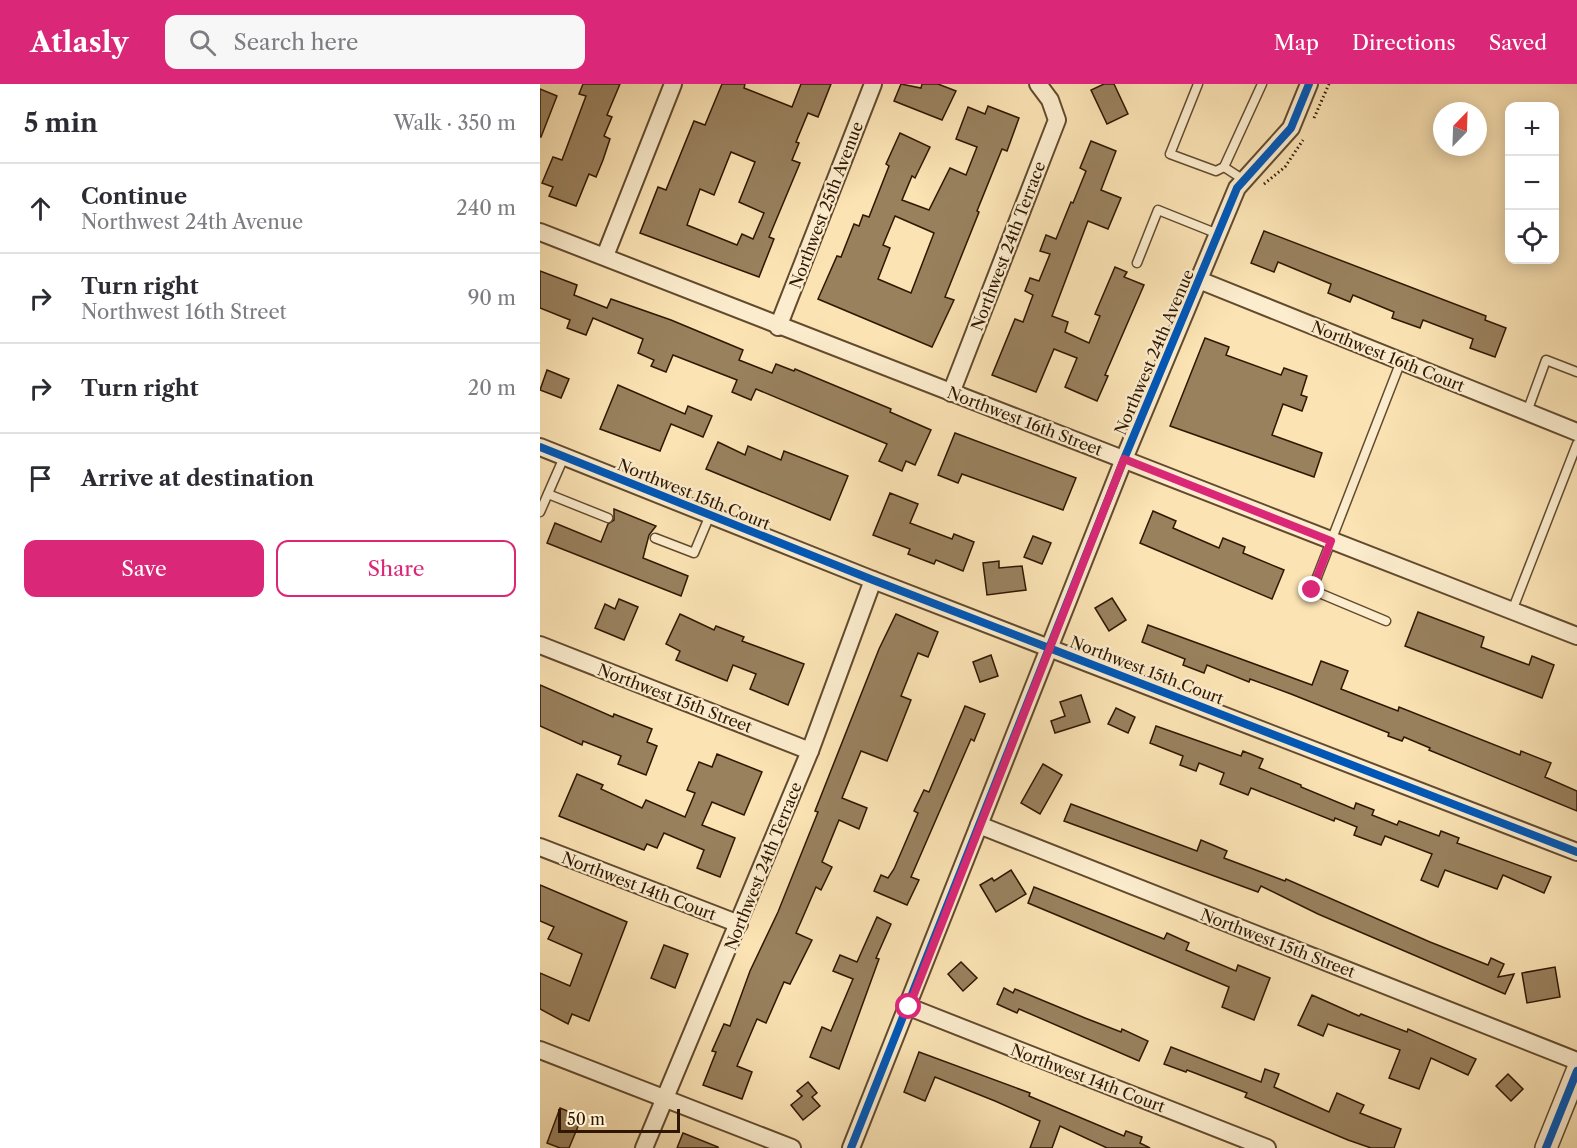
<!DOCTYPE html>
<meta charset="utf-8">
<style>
body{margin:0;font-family:"Libre Caslon Text",serif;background:#f7f7f7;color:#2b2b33}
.controls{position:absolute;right:18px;top:18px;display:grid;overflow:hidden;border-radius:12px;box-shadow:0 3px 15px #0003}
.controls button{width:54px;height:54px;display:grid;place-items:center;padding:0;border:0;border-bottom:2px solid #e1e1e2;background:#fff;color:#2b2b33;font:30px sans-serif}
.compass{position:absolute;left:893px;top:18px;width:54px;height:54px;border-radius:50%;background:#fff;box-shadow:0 3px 15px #0003;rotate:23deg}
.scale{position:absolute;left:18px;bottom:15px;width:122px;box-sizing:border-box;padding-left:6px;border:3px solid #2f1701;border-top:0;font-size:16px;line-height:21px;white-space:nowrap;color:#2f1701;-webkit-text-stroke:4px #fcedce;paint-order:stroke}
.stop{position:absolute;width:18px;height:18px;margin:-14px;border:4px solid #db2777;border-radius:50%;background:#fff}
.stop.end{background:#db2777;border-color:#fff;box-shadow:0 2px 6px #0008}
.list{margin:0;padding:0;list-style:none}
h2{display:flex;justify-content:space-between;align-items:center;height:78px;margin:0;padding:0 24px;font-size:26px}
h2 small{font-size:20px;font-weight:400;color:#7c7c81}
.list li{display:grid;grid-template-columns:39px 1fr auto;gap:18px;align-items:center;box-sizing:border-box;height:90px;padding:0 24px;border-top:2px solid #e1e1e2}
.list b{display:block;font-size:22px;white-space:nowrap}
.list p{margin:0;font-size:20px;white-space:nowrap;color:#7c7c81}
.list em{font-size:20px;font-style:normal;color:#7c7c81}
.actions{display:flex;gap:12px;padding:18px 24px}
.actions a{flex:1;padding:14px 0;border:2px solid #db2777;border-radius:12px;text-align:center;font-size:21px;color:#db2777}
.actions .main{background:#db2777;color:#fff}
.icon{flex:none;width:33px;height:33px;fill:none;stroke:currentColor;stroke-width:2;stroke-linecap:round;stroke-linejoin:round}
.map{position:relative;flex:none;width:1037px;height:1064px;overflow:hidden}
header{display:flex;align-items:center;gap:36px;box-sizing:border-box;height:84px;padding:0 30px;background:#db2777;color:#fff}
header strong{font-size:28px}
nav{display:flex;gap:33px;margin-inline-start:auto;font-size:21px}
.search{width:420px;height:54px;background:#f7f7f7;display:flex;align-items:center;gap:15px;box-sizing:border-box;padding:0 21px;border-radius:12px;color:#7c7c81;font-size:22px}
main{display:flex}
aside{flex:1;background:#fff}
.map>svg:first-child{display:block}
.building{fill:#99815e;stroke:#2f1701;stroke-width:1.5;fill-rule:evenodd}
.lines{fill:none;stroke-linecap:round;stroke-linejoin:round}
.service-casing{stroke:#624a2e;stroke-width:11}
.minor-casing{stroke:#624a2e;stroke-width:20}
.tertiary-casing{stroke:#624a2e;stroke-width:24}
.path{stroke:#2f1701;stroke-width:3;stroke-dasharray:1.5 3;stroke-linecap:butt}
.service{stroke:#fcedce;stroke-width:8}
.minor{stroke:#fcedce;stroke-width:16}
.tertiary{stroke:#fcedce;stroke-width:21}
.cycleway-casing{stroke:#fcedce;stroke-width:11}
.cycleway{stroke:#0057b8;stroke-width:8}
.route{stroke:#db2777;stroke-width:8}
.labels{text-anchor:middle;stroke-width:4.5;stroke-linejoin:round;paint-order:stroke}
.street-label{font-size:16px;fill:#2f1701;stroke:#fcedce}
</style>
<header>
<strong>Atlasly</strong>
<div class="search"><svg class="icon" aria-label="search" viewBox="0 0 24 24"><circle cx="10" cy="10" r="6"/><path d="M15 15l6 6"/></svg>Search here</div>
<nav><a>Map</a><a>Directions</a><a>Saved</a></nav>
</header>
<main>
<aside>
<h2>5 min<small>Walk · 350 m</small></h2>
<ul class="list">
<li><svg class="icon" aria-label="ahead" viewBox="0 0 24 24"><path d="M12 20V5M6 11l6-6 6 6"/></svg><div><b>Continue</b><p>Northwest 24th Avenue</p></div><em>240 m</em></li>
<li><svg class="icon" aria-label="right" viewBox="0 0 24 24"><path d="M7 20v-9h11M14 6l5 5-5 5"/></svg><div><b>Turn right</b><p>Northwest 16th Street</p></div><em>90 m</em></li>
<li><svg class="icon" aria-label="right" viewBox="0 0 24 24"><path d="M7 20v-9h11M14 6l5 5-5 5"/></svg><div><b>Turn right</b></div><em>20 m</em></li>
<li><svg class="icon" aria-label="arrive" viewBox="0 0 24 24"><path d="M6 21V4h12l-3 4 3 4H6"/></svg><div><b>Arrive at destination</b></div></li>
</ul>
<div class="actions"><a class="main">Save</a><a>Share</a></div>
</aside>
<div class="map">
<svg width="1037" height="1064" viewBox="0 0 1037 1064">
<rect width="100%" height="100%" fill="#fbe3b4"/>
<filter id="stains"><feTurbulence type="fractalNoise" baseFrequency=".00333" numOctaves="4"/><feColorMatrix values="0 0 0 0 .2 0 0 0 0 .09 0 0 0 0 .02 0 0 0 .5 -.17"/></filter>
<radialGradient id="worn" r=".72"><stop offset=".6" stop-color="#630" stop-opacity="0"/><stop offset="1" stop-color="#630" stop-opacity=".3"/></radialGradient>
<g class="building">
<path d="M43,0H80L67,31L72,33L64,52L70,55L63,76L56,93L49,90L36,122L9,112L13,103L2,99L13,73L22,76L46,12L39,10Z"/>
<path d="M182,0H205L204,4L252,23L261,0H291L278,33L268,29L256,58L259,59L252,76L260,79L229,153L234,155L219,193L100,149L118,103L126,106L154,37L165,41ZM191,68L215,78L199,118L224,129L213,155L202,150L197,161L147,141L160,105L174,111Z"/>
<path d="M361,0L381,4L382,0H398L416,7L402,36L354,17Z"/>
<path d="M564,0H574L588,30L567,40L551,6Z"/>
<path d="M0,5L17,12L1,53H0Z"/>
<path d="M448,22L479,34L467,67L462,65L437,127L439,128L405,213L414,216L392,263L278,215L297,172L301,173L314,140L319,142L323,131L329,133L349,82L346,80L360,49L390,63L375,94L372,92L362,116L389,126L410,84L426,91L437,63L416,55L428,23L445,30ZM355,132L394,149L371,209L338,195L350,164L343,161Z"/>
<path d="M551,57L576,67L561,106L581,114L568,145L548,137L512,232L528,238L525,248L549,259L560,232L555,230L575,183L587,188L584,193L604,201L565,291L568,292L557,317L525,303L537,274L514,265L496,308L452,291L475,235L483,238L493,211L485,207L490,194L499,197L510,170L500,167L506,151L516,155L531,118L533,119L546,87L540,84Z"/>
<path d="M724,147L946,232L945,236L966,244L955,273L930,264L933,255L883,236L880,244L852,234L854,228L813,211L810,218L788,209L791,200L738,178L734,188L711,179Z"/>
<path d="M0,187L37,201L34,211L67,224L71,215L131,236L203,266L199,276L232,289L236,280L254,287L255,285L351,325L350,328L391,346L375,381L366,377L362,387L339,377L347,360L216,305L211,316L192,308L197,296L133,271L126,288L111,282L114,276L98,269L103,255L53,234L46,251L27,244L30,236L0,224Z"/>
<path d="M665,254L689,263L686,271L741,291L744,284L767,292L761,311L767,313L762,327L743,320L732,351L782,369L774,393L630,342Z"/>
<path d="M7,286L29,295L21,314L0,306Z"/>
<path d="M78,301L145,330L148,322L172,332L163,353L131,340L120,367L60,345Z"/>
<path d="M415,349L536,394L523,426L422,390L418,399L398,391Z"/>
<path d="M178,358L205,371L208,362L241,376L244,367L308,392L290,436L166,385Z"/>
<path d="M350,409L378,420L370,439L412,455L414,450L434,458L423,487L396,476L394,480L368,470L370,465L333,451Z"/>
<path d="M74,425L116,442L109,451L103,474L148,492L141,512L7,459L15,439L61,458L68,440L74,436Z"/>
<path d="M613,427L636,437L633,444L679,464L683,454L705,463L703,469L744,486L732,515L600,459Z"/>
<path d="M493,452L511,459L502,480L484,473Z"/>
<path d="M459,477V484L482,482L486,506L447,511L443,479Z"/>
<path d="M572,514L586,536L569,547L555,524Z"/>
<path d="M79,515L98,523L84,556L55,544L65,520L75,525Z"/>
<path d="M878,528L944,553L941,563L989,581L992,572L1014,581L1002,614L865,562Z"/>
<path d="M140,530L174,546L176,542L204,553L202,557L264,580L248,621L210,605L216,590L193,581L187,597L136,576L140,567L126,560Z"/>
<path d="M356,530L398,548L388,573L378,569L361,612L371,616L347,677L321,667L302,714L327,724L319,745L299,736L282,778L292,783L281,806L276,803L256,849L272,856L250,900L244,898L226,939L217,935L197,982L212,988L202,1015L163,1001L176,968L172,967L184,940L190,942L210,887L238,828L278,728L275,727L339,565Z"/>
<path d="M608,541L772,601L781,577L808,587L801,605L858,627L859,623L980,671L981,667L1011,679L1005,693L1037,707V727L889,666L890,664L864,653L862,657L848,652L849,649L751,610L710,595L709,598L667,581L664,589L643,581L645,575L602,558Z"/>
<path d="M451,571L458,592L440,598L433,578Z"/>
<path d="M0,601L73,633L74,630L112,645L107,658L117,662L106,691L78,680L81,672L43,657L42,661L0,642Z"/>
<path d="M541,611L550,638L515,649L511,637L525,632L520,618Z"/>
<path d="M425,622L445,630L434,657L431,655L371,793L379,796L367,821L334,807L341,791L348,794L354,785L378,729L374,727L384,706L389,708Z"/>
<path d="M576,624L595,633L588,649L568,640Z"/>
<path d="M616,642L701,672L703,667L723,675L719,684L761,701V703L814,725L816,719L834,726L832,731L857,741L859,737L899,752L901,747L919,754L917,759L1011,793L1004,809L963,791L957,805L905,786L898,803L881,796L892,770L845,752L841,761L814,751L817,743L795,734L794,737L711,704L708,711L680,700L684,689L659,679L656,687L640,681L643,672L610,659Z"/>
<path d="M177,670L222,688L204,731L172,718L162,741L195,754L180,793L157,784L164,766L124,749L117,764L107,760L104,766L19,732L37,690L63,701L61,705L102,724L106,716L145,733L155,709L147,706L159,678L172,683Z"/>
<path d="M503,680L522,691L500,730L481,719Z"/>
<path d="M531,720L657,767L661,756L687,767L684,774L745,797L746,795L890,858L948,881L951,874L964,880L958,893L974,890L965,910L778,830L721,802L718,808L524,737Z"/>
<path d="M471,786L486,810L456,828L440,801L452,794L454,797Z"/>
<path d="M0,801L87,838L49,937L32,930L28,940L0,925V889L30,902L42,870L8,855L14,843L0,837Z"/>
<path d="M494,803L624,855L627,849L649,859L646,866L696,887L698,881L730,894L714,936L682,923L689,903L488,819Z"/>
<path d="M337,833L351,840L336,874L339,875L299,985L270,973L282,943L291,947L313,895L293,887L300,871L317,878Z"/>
<path d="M124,861L148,870L135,904L111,894Z"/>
<path d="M421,878L437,894L423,907L408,890Z"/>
<path d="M1015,883L1020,913L987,919L982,889Z"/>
<path d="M464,904L473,909L475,905L545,934L581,948L582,945L608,957L599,977L479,925L477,929L457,920Z"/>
<path d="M772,911L819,932L821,930L867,948L868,945L936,975L928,991L891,974L879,1005L849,994L860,966L788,940L783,952L758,941Z"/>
<path d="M631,963L721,998L725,985L739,990L734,1003L789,1028L797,1009L824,1021L820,1029L861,1045L854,1064H831L808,1056L705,1013L707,1009L647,986L646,988L624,980Z"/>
<path d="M379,968L490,1009L489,1012L584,1052L586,1047L602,1053L600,1059L610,1064H567L520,1042L512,1064H490L500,1037L455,1017L395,993L385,1017L364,1008Z"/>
<path d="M968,990L983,1005L971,1017L956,1002Z"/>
<path d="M268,998L277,1009L272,1013L280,1022L263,1036L251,1021L262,1012L257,1007Z"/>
<path d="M20,1024L42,1033L29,1064H20L7,1059Z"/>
<path d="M143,1049L178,1063V1064H137Z"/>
</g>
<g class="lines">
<defs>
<g id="service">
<path d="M658,0L630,70L676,87L684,83L722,0"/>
<path d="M684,83L704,96"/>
<path d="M597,179L618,126L678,150"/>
<path d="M987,328L1006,276L1037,288"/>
<path d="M8,410L68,434"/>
<path d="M0,428L24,373"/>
<path d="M115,454L154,469L170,431"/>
<path d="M972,527L1037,360"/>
<path d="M846,537L772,506L861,277"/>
</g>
<g id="minor">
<path d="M0,148L1037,552"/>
<path d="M65,172L133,0"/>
<path d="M659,196L1037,348"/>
<path d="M238,243L333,0"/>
<path d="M411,309L517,36L510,16L498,0"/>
<path d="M0,363L333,496L1037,768"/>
<path d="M0,561L270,667"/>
<path d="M439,741L1037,977"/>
<path d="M0,763L199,840"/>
<path d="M369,923L727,1064"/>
<path d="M0,966L252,1064"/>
<path d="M104,1064L270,667L333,496"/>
<path d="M311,1064L584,375L697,104L751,44L769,0"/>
</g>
<path id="tertiary" d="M1006,1064L1037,987"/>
</defs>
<use href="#service" class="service-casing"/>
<use href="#minor" class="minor-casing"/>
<use href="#tertiary" class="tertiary-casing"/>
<g class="path">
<path d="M774,34L789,0"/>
<path d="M724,100L745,83L763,56"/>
</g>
<use href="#service" class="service"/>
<use href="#minor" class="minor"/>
<use href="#tertiary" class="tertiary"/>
<defs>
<g id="cycleway">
<path d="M0,363L333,496L1037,768"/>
<path d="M311,1064L584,375L697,104L751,44L769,0"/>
<path d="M1006,1064L1037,987"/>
</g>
</defs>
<use href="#cycleway" class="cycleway-casing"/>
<use href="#cycleway" class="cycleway"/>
</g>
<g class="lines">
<path class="route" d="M369,923L584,375L791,457L772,506"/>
</g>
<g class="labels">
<g class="street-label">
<text transform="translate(286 121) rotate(-69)" y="6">Northwest 25th Avenue</text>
<text transform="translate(468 162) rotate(-69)" y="6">Northwest 24th Terrace</text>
<text transform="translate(614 268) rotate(-67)" y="6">Northwest 24th Avenue</text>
<text transform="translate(848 272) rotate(22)" y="6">Northwest 16th Court</text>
<text transform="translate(485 337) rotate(21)" y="6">Northwest 16th Street</text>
<text transform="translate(154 410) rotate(22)" y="6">Northwest 15th Court</text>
<text transform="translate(607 586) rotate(21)" y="6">Northwest 15th Court</text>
<text transform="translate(135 614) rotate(21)" y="6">Northwest 15th Street</text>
<text transform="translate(223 782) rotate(-68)" y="6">Northwest 24th Terrace</text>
<text transform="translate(99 802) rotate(21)" y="6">Northwest 14th Court</text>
<text transform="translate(738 859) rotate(21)" y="6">Northwest 15th Street</text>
<text transform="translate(548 994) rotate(21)" y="6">Northwest 14th Court</text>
</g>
</g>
<rect width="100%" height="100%" filter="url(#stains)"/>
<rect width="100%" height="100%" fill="url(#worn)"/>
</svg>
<div class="controls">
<button>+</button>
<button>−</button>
<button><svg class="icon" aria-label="locate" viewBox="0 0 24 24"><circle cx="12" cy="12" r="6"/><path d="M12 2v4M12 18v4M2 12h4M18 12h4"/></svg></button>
</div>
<svg class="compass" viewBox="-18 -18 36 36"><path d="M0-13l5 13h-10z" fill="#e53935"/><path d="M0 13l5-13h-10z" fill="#7c7c81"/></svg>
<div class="scale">50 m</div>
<div class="stop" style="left:369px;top:923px"></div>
<div class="stop end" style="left:772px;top:506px"></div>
</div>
</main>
